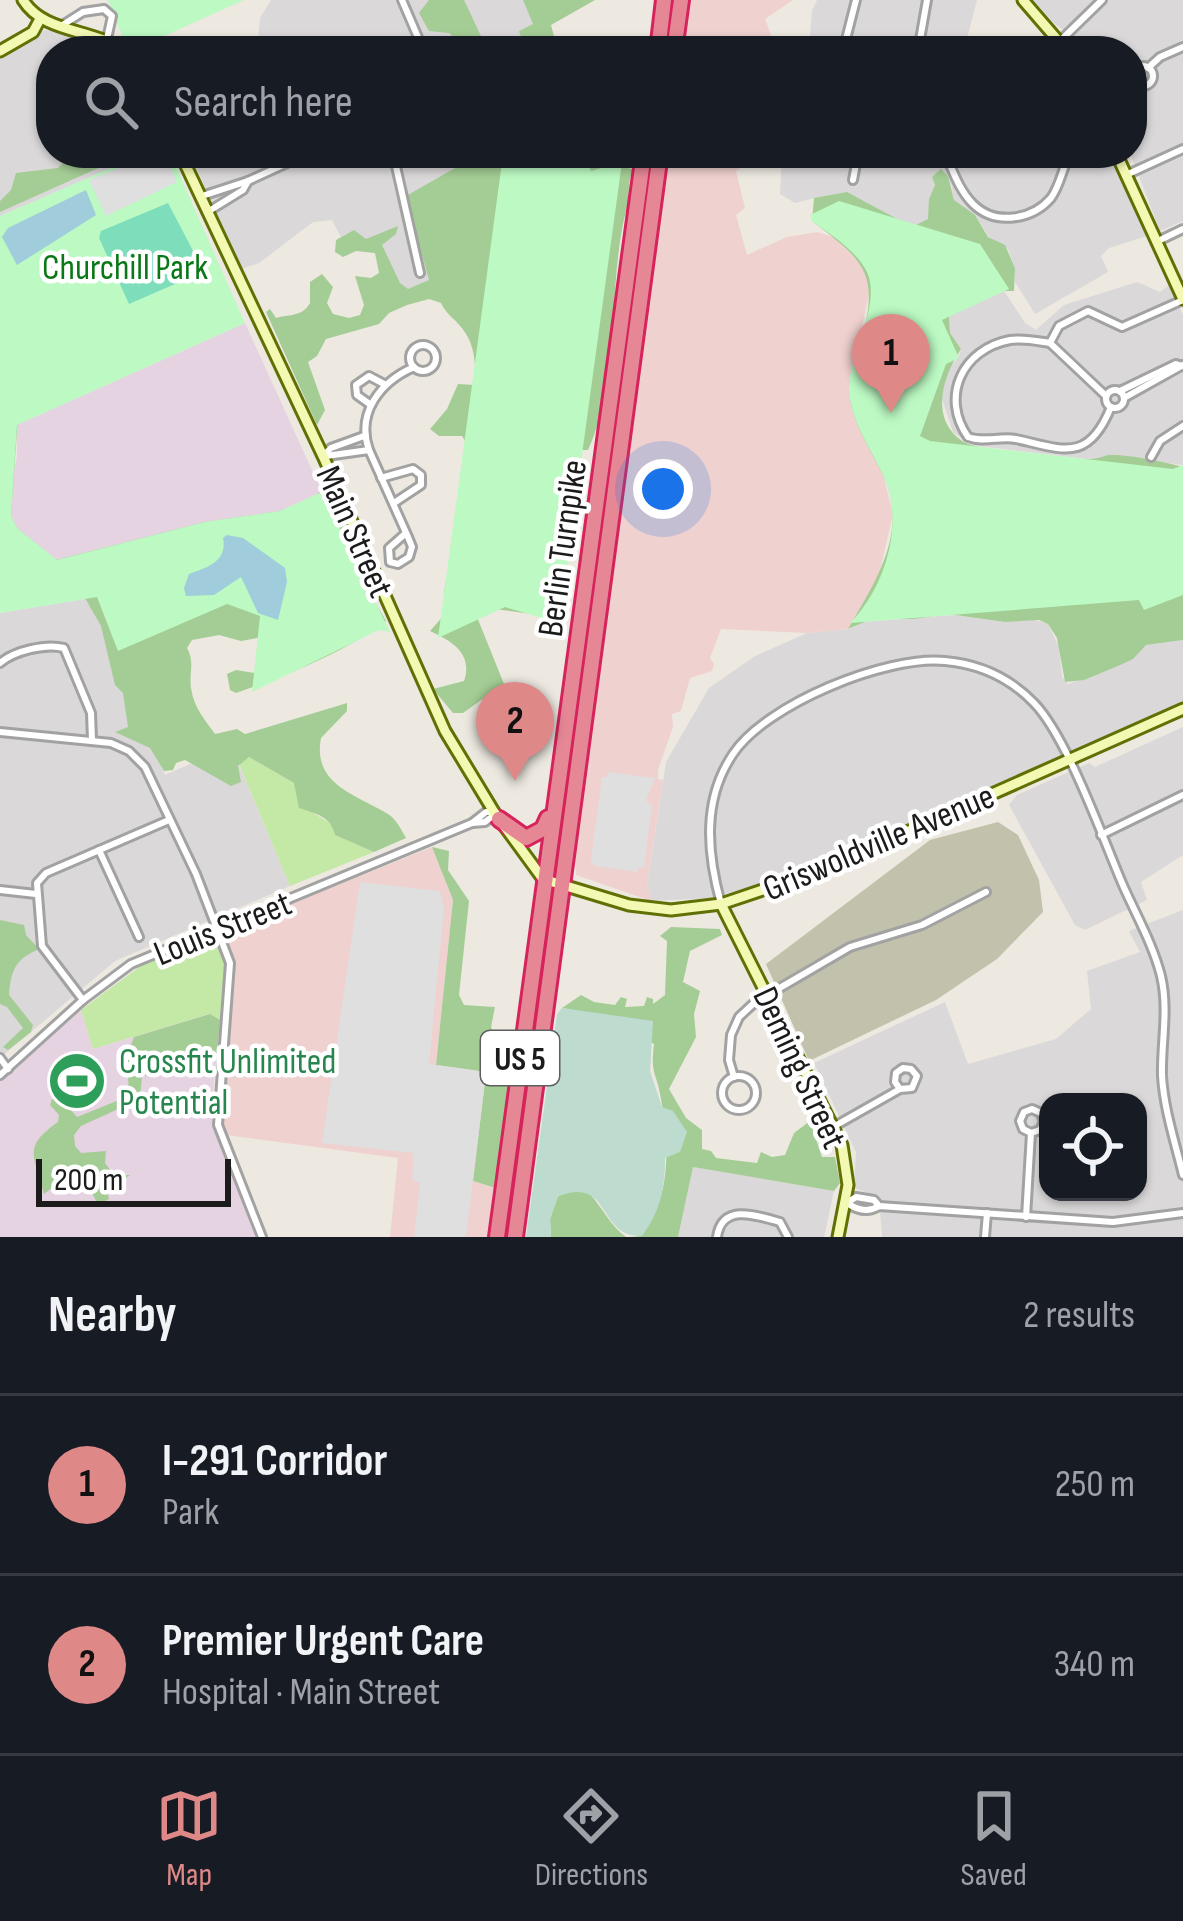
<!DOCTYPE html>
<meta charset="utf-8">
<style>
body{margin:0;font-family:"Sofia Sans Condensed",sans-serif;background:#242831;color:#f1f3f6}
.controls{position:absolute;right:36px;bottom:36px;display:grid;overflow:hidden;border-radius:24px;box-shadow:0 3px 9px #0004}
.controls button{width:108px;height:108px;display:grid;place-items:center;padding:0;border:0;border-bottom:3px solid #363941;background:#171b24;color:#f1f3f6;font:60px sans-serif}
.scale{position:absolute;left:36px;bottom:30px;width:195px;box-sizing:border-box;padding-left:12px;border:6px solid #1b1b1b;border-top:0;font-size:33px;line-height:42px;white-space:nowrap;color:#1b1b1b;-webkit-text-stroke:9px #fff;paint-order:stroke}
.you{position:absolute;left:663px;top:489px;width:42px;height:42px;margin:-30px;border:9px solid #fff;border-radius:50%;background:#1a73e8;box-shadow:0 0 0 18px #1a73e833}
.badge{display:grid;place-items:center;width:78px;height:78px;border-radius:50%;background:#de8887;color:#111;font-size:39px;font-weight:700}
.pin{position:absolute;translate:-50% -99px;filter:drop-shadow(0 3px 6px #0008)}
.pin::after{content:'';position:absolute;top:63px;width:42px;height:36px;background:inherit;clip-path:polygon(0 0,100% 0,50% 100%)}
.list{margin:0;padding:0;list-style:none}
h2{display:flex;justify-content:space-between;align-items:center;height:156px;margin:0;padding:0 48px;font-size:51px}
h2 small{font-size:39px;font-weight:400;color:#9ea1a6}
.list li{display:grid;grid-template-columns:78px 1fr auto;gap:36px;align-items:center;box-sizing:border-box;height:180px;padding:0 48px;border-top:3px solid #363941}
.list b{display:block;font-size:45px;white-space:nowrap}
.list p{margin:0;font-size:39px;white-space:nowrap;color:#9ea1a6}
.list em{font-size:39px;font-style:normal;color:#9ea1a6}
.icon{flex:none;width:66px;height:66px;fill:none;stroke:currentColor;stroke-width:2;stroke-linecap:round;stroke-linejoin:round}
.map{position:relative;flex:none;width:1183px;height:1237px;overflow:hidden}
.search{position:absolute;background:#171b24;box-shadow:0 3px 9px #0004;left:36px;right:36px;top:36px;height:132px;display:flex;align-items:center;gap:30px;box-sizing:border-box;padding:0 42px;border-radius:48px;color:#9ea1a6;font-size:45px}
.sheet{height:516px;background:#171b24}
nav{display:flex;justify-content:space-around;align-items:center;box-sizing:border-box;height:168px;border-top:3px solid #363941;background:#171b24;font-size:33px;color:#9ea1a6}
nav a{display:grid;justify-items:center;gap:6px}
nav .on{color:#de8887}
.map>svg:first-child{display:block}
.residential{fill:#dad8d8;fill-rule:evenodd}
.commercial{fill:#efd1cf}
.industrial{fill:#e6d3e2}
.construction{fill:#c1c1ac}
.grass{fill:#c4e8a5}
.forest{fill:#a4cd95}
.wetland{fill:#bddbce}
.park{fill:#bcf9c3}
.pitch{fill:#7eddbb}
.parking{fill:#dfdfdf}
.water{fill:#a0ccdb}
.lines{fill:none;stroke-linecap:round;stroke-linejoin:round}
.street-casing{stroke:#a2a2a2;stroke-width:12}
.secondary-casing{stroke:#617004;stroke-width:15}
.highway-casing{stroke:#d6235b;stroke-width:20}
.street{stroke:#fff;stroke-width:6}
.secondary{stroke:#f3f9b3;stroke-width:9}
.highway{stroke:#e68796;stroke-width:14}
.labels{text-anchor:middle;stroke-width:9;stroke-linejoin:round;paint-order:stroke}
.shield{fill:#fff;stroke:#5f5f5f;stroke-width:3}
.shield-label{font-size:33px;font-weight:bold;fill:#1b1b1b}
.park-label{font-size:36px;fill:#0b7817;stroke:#fff}
.street-label{font-size:36px;fill:#1b1b1b;stroke:#fff}
.leisure-label{font-size:36px;fill:#27864d;stroke:#fff;text-anchor:start}
</style>
<div class="map">
<svg width="1183" height="1237" viewBox="0 0 1183 1237">
<rect width="100%" height="100%" fill="#ede9e1"/>
<g class="residential">
<path d="M271,0H530L536,13L524,51H257L260,18Z"/>
<path d="M817,0H977L966,42L955,51H809L812,11Z"/>
<path d="M1033,0H1183V221L1160,231L1130,153L1132,51H1090L1055,24Z"/>
<path d="M45,30L107,44L116,51H51V153H146L0,216V55Z"/>
<path d="M190,153H523L436,273L422,288L398,292L384,253L346,247L332,220L313,222L259,263L241,269Z"/>
<path d="M782,153H1110L1147,236L1109,248L1101,256L1108,272L1035,314L1015,282V268L1008,249L989,237L977,218L954,200L951,184L932,176L935,183L928,219L915,227L873,209L814,198L795,203L780,194Z"/>
<path d="M1137,282L1160,292L1169,285L1183,315V465L1110,455L1095,460L971,445L953,432L941,396L947,370L958,358L961,349L950,333L949,316L1004,291L1025,323L1036,330L1064,305Z"/>
<path d="M97,597L119,670L165,775L231,746L290,886L115,961L0,1058V613Z"/>
<path d="M954,615L1005,622L1032,619L1048,624L1059,647L1062,677L1068,684L1118,666L1146,645L1183,640V702L803,872L710,898L651,901L647,885L666,762L709,688L755,656L807,633L850,629L865,622Z"/>
<path d="M1183,727V855L1141,882L1147,900L1085,930L1075,925L1009,805L1017,795L1089,763L1095,767Z"/>
<path d="M1183,910V1237H882L879,1197L854,1188L856,1152L814,1063L945,1002L968,1064L1056,1039L1091,1009L1087,971L1140,952L1129,931ZM1048,1102H1138V1192H1048Z"/>
<path d="M693,1167L834,1191L824,1237H678Z"/>
</g>
<g class="commercial">
<path d="M687,0H793L765,19L777,51H680Z"/>
<path d="M667,153H765L736,171L745,208L736,215L747,255L787,237L817,232L836,238L866,270L869,293L849,390L852,411L883,474L893,514L877,584L848,629L807,633L721,629L710,658L714,664L712,671L690,678L681,711L672,714L673,727L658,770V779L663,780L647,884L651,901L576,875L575,849Z"/>
<path d="M432,847L453,900L436,1064L485,1081L473,1181L496,1188L491,1237H390L398,1158L226,1135L223,1123L229,1057L220,1020L225,964L214,940L207,938Z"/>
</g>
<g class="industrial">
<path d="M245,323L322,492L280,511L205,522L56,560L17,528L11,516L10,493L17,456V425Z"/>
<path d="M81,1010L93,1049L210,1014L220,1020L212,1104L217,1134L255,1237H0V1081Z"/>
</g>
<path class="construction" d="M998,822L1018,835L1039,880L1043,912L997,959L936,1000L809,1061L766,964L930,840Z"/>
<g class="grass">
<path d="M249,757L294,783L315,814L333,825L335,835L374,852L290,886L239,764Z"/>
<path d="M207,938L222,949L225,964L220,1020L209,1014L93,1049L81,1010L142,965Z"/>
</g>
<g class="forest">
<path d="M429,0H464L488,51H467L449,33L429,31L419,13Z"/>
<path d="M523,0H595L551,25L558,51H526L519,31L533,24Z"/>
<path d="M61,153H132L0,212V201L11,190L16,173L58,168L63,163Z"/>
<path d="M457,153L466,160L491,153H598L633,170C627,182 630,194 627,207C607,280 621,379 588,450H578L570,470L585,486L581,489L574,482L531,614L495,609L477,617L504,684L463,713H453L433,689L464,681C474,652 449,640 430,631L445,614L444,592L469,447L462,436H439L430,429L447,409L458,384L475,385C476,364 475,343 461,327C453,317 446,314 441,303L429,299L407,305L389,313L379,324L326,339L317,356L308,362L325,410L317,425L266,312L270,309L276,318C290,314 302,317 310,303V282L322,274L333,287L327,303L333,314L349,318L360,315L364,305L355,276L371,278L379,273L375,253L356,251L343,257L335,252L336,240L354,230L366,239L398,226L396,234L382,245L400,283L408,289L429,280L406,196L457,167L461,162Z"/>
<path d="M941,169L948,176L954,200L975,215L988,237L1005,245L1015,268L1014,291H1001L949,316L950,333L961,349C943,376 929,418 962,441C978,452 1069,460 1091,459C1097,459 1103,456 1109,455C1126,454 1167,462 1183,467V640L1146,645L1133,659L1118,666L1084,680L1065,682L1057,638L1048,624L1039,620L1005,622L948,614L913,619H872L848,629C875,582 910,531 883,475C870,448 850,420 849,389C849,374 857,359 861,344C879,273 867,263 812,221L814,198L847,192L912,227L928,219L929,199L935,185L932,177Z"/>
<path d="M0,320L18,417L11,516L17,528L56,560L205,522L280,511L313,498L325,487L330,490L372,597L386,621C344,653 287,675 236,693L230,690L227,674L236,670L260,674L273,635L241,641L219,635L192,640L187,648C195,662 189,672 191,688C194,708 205,720 215,734L237,729L245,734L347,703V711L321,738C312,785 357,795 388,814C396,819 401,829 406,838L374,852L335,835C331,816 316,814 299,808L294,783L249,757L238,766L241,782L231,786L185,760L176,763L173,770L164,771L150,748L115,732L128,727L123,693L115,685L101,626L85,598L0,608Z"/>
<path d="M432,847L449,851L448,870L469,901L459,995L464,1005L495,1007L491,1027L510,1071L496,1188L473,1181L485,1081L479,1071L436,1065L453,900Z"/>
<path d="M0,920L24,925L26,935L39,949C16,959 11,969 9,995L33,1025L31,1032L8,1050L3,1047L23,1028L7,1007L0,1004Z"/>
<path d="M671,927L720,929L722,935L690,951L683,982L700,991L694,1014L696,1037L669,1089L686,1118L702,1130V1149L711,1151L716,1158L757,1163L761,1152L772,1157L785,1155L794,1133L810,1121L822,1157H835L840,1183L834,1191L693,1167L678,1237H631L641,1236C672,1197 669,1145 661,1099C657,1072 650,1076 654,1044L600,1015L562,1008L581,995L594,1002L615,1005L621,997L627,999L625,1007L644,1006L647,997L653,999V1004L665,995L667,941L660,936Z"/>
<path d="M210,1014L220,1020L217,1053C189,1053 168,1073 142,1076L140,1099L81,1126L74,1135L75,1146L81,1153L106,1151L105,1163L114,1175H130L107,1191L109,1199L98,1205L82,1172L74,1171L44,1194C34,1156 22,1147 58,1122L59,1115L50,1105L52,1099L62,1100L77,1117L129,1096L127,1056L134,1037Z"/>
<path d="M573,1191L589,1193C603,1208 610,1226 626,1237H551L550,1219L558,1196Z"/>
</g>
<path class="wetland" d="M562,1008L653,1021L650,1071L662,1107L673,1111L687,1132L680,1152L665,1158C665,1188 660,1212 642,1236C596,1237 613,1176 558,1196L550,1219L551,1237H526L557,1014Z"/>
<g class="park">
<path d="M108,0H244L131,51H128Z"/>
<path d="M146,153H170L245,323L17,425L11,516L17,528L57,560L205,522L280,511L322,492L390,632L379,630L252,692L260,616L227,604L118,651L97,597L0,613V216Z"/>
<path d="M523,153H583L591,171L622,162L559,623L505,607L438,638L502,162Z"/>
<path d="M839,201L980,244L1009,289L942,320L959,358L946,364L920,436L930,441L1173,469L1183,465V595L1144,610L1139,600L850,623C885,588 905,523 884,477C871,449 851,422 849,390C848,357 882,305 867,272C856,250 831,235 812,221L810,215Z"/>
</g>
<path class="pitch" d="M168,203L200,264L198,274L129,304L99,238L101,231Z"/>
<g class="parking">
<path d="M155,153H165L177,182L106,216L89,180Z"/>
<path d="M608,772L655,778L646,801L652,805L644,868L639,867L638,872L595,866L591,861L602,777H607Z"/>
<path d="M360,882L440,891L444,909L429,1064L479,1071L485,1081L466,1237H414L420,1183L412,1180L414,1153L322,1143Z"/>
</g>
<g class="water">
<path d="M86,190L96,215L17,265L2,237L8,228Z"/>
<path d="M227,535L243,538L285,568L287,582L278,620L258,613L241,577L214,595L186,596L184,588L189,574C207,568 228,561 223,538Z"/>
</g>
<g class="lines">
<defs>
<g id="street">
<path d="M402,0L420,42L428,51"/>
<path d="M61,26L83,12L104,9L112,16L107,39"/>
<path d="M1059,42L1102,0"/>
<path d="M843,51L856,0"/>
<path d="M918,51L927,0"/>
<circle cx="1143" cy="76" r="10"/>
<path d="M1148,68L1160,57L1183,47"/>
<path d="M393,153L420,273"/>
<path d="M945,153C953,171 959,190 973,204C995,226 1032,220 1051,198C1060,186 1063,167 1070,153"/>
<path d="M1126,175L1183,149"/>
<path d="M853,180L858,153"/>
<path d="M202,196L248,181L309,153"/>
<path d="M209,211L243,190L248,181"/>
<path d="M1156,242L1183,229"/>
<path d="M1050,343C1037,341 1024,338 1010,340C962,349 940,397 968,437C984,443 999,436 1016,439C1062,449 1088,464 1111,407"/>
<circle cx="423" cy="358" r="13"/>
<circle cx="1115" cy="399" r="9"/>
<path d="M1120,391L1176,364L1182,366"/>
<path d="M1106,396L1050,343L1059,326L1088,311L1122,327L1183,300"/>
<path d="M1124,398L1183,365"/>
<path d="M371,405L357,395L356,385L369,376L384,384"/>
<path d="M325,454L331,448L364,436"/>
<path d="M326,456L369,450"/>
<path d="M1151,457L1160,441L1183,426"/>
<path d="M381,478L413,469L421,475V485L394,503"/>
<path d="M406,533L389,548L390,562L398,564L409,557L412,547L408,537L369,450C356,413 380,382 414,367"/>
<path d="M0,663C14,651 46,643 64,648L91,713L92,740"/>
<path d="M0,732L111,743L129,751L145,767L196,874L230,963L218,1125L262,1237"/>
<path d="M472,823L486,812H494"/>
<path d="M1101,835L1183,795"/>
<path d="M99,850L139,937"/>
<path d="M0,890L36,894"/>
<path d="M721,904C707,853 702,800 733,754C765,705 886,655 945,661C979,664 1010,678 1034,703C1067,737 1102,836 1122,883C1135,913 1153,944 1161,976C1169,1010 1161,1043 1162,1076C1164,1109 1175,1142 1183,1175"/>
<path d="M83,1000L42,946L37,883L46,873L169,820"/>
<path d="M0,1058L8,1069"/>
<path d="M0,1075L83,1000L131,964L472,823L485,822L494,815"/>
<circle cx="739" cy="1093" r="17"/>
<path d="M734,1077L729,1060L731,1035L739,1017L754,1003L850,947L922,925L986,892"/>
<path d="M833,1127L900,1089L912,1088L917,1076L911,1069L903,1068L896,1073L895,1082L900,1089"/>
<path d="M847,1203C857,1210 868,1213 879,1206L1113,1222L1183,1213"/>
<path d="M847,1203L856,1197L874,1200L879,1206"/>
<path d="M1026,1217L1031,1133L1040,1130L1044,1122L1041,1113L1032,1109L1024,1112L1020,1121L1023,1129L1031,1133"/>
<path d="M717,1237C722,1203 756,1215 780,1222L788,1237"/>
<path d="M985,1237L987,1213"/>
</g>
<g id="secondary">
<path d="M23,0C44,34 93,28 124,51"/>
<path d="M1023,0L1067,51"/>
<path d="M0,51L33,32L40,19"/>
<path d="M180,153L323,456L445,731L494,812L543,879L629,905L671,910L721,904L819,871L1183,709"/>
<path d="M1116,153L1183,299"/>
<path d="M721,904L842,1145L848,1185L838,1237"/>
</g>
<g id="highway">
<path d="M658,51L664,0"/>
<path d="M674,51L681,0"/>
<path d="M499,819L526,838L543,829L548,818"/>
<path d="M497,1237L644,153"/>
<path d="M515,1237L660,153"/>
</g>
</defs>
<use href="#street" class="street-casing"/>
<use href="#secondary" class="secondary-casing"/>
<use href="#highway" class="highway-casing"/>
<use href="#street" class="street"/>
<use href="#secondary" class="secondary"/>
<use href="#highway" class="highway"/>
</g>
<defs>
<symbol id="stadium-disc" viewBox="-11 -11 22 22"><circle r="9.5" fill="#2e9e5b" stroke="#fff"/><path d="M0-5a6.5 5 0 1 0 0 10a6.5 5 0 1 0 0-10ZM-3.5-1.8h7v3.6h-7Z" fill="#fff"/></symbol>
</defs>
<g fill-rule="evenodd">
<use href="#stadium-disc" x="44" y="1048" width="66" height="66"/>
</g>
<g class="labels">
<rect class="shield" x="481" y="1031" width="78" height="54" rx="9"/>
<g class="shield-label">
<text x="520" y="1070">US 5</text>
</g>
<g class="park-label">
<text x="125" y="279">Churchill Park</text>
</g>
<g class="street-label">
<text transform="translate(356 531) rotate(66)" y="13">Main Street</text>
<text transform="translate(561 548) rotate(-82)" y="13">Berlin Turnpike</text>
<text transform="translate(878 841) rotate(-23)" y="13">Griswoldville Avenue</text>
<text transform="translate(222 927) rotate(-22)" y="13">Louis Street</text>
<text transform="translate(801 1067) rotate(65)" y="13">Deming Street</text>
</g>
<g class="leisure-label">
<text x="119" y="1073">Crossfit Unlimited<tspan x="119" dy="41">Potential</tspan></text>
</g>
</g>
</svg>
<div class="controls">
<button><svg class="icon" aria-label="locate" viewBox="0 0 24 24"><circle cx="12" cy="12" r="6"/><path d="M12 2v4M12 18v4M2 12h4M18 12h4"/></svg></button>
</div>
<div class="scale">200 m</div>
<div class="you"></div>
<div class="pin badge" style="left:891px;top:413px">1</div>
<div class="pin badge" style="left:515px;top:781px">2</div>
<div class="search"><svg class="icon" aria-label="search" viewBox="0 0 24 24"><circle cx="10" cy="10" r="6"/><path d="M15 15l6 6"/></svg>Search here</div>
</div>
<section class="sheet">
<h2>Nearby<small>2 results</small></h2>
<ul class="list">
<li><span class="badge">1</span><div><b>I-291 Corridor</b><p>Park</p></div><em>250 m</em></li>
<li><span class="badge">2</span><div><b>Premier Urgent Care</b><p>Hospital · Main Street</p></div><em>340 m</em></li>
</ul>
</section>
<nav>
<a class="on"><svg class="icon" aria-label="map" viewBox="0 0 24 24"><path d="M3 6l6-2 6 2 6-2v14l-6 2-6-2-6 2zM9 4v14M15 6v14"/></svg>Map</a>
<a><svg class="icon" aria-label="directions" viewBox="0 0 24 24"><path d="M12 3l9 9-9 9-9-9zM9 14v-3h6M13 9l2 2-2 2"/></svg>Directions</a>
<a><svg class="icon" aria-label="saved" viewBox="0 0 24 24"><path d="M7 4h10v16l-5-4-5 4z"/></svg>Saved</a>
</nav>
